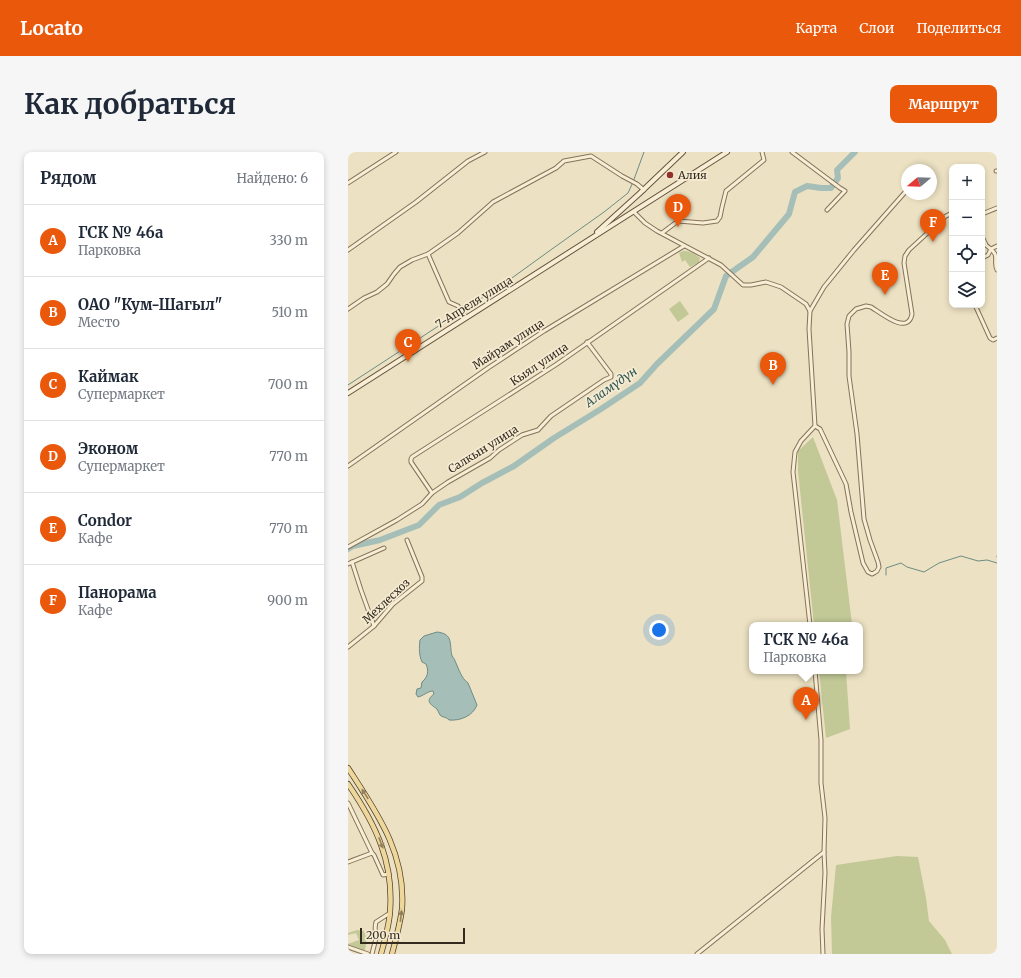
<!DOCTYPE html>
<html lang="ru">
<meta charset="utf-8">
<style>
body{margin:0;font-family:Merriweather,serif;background:#f6f6f7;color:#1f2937}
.controls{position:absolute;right:12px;top:12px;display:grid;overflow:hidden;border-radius:8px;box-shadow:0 2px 6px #0003}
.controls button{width:36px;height:36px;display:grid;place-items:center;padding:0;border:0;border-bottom:1px solid #e0e1e3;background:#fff;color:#1f2937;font:20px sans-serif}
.compass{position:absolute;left:553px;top:12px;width:36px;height:36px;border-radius:50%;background:#fff;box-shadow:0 2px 6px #0003;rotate:251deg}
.scale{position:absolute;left:12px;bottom:10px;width:105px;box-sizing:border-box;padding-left:4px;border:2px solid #352a1e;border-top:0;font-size:11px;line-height:14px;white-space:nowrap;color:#352a1e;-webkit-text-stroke:3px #f4ebd2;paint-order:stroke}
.you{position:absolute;left:311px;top:478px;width:14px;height:14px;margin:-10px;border:3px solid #fff;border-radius:50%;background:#1a73e8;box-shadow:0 0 0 6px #1a73e833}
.badge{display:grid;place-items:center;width:26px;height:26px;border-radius:50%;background:#ea580c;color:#fff;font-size:13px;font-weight:700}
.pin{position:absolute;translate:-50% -33px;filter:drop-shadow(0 1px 2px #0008)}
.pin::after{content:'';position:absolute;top:21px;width:14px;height:12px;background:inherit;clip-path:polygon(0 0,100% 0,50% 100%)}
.popup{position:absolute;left:401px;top:470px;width:114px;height:52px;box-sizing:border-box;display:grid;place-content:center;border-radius:8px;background:#fff;filter:drop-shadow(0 1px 3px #0005);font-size:13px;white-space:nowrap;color:#747a83}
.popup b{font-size:15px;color:#1f2937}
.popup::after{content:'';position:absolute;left:50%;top:100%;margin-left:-8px;border:8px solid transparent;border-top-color:#fff}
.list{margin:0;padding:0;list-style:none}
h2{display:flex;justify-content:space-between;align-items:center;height:52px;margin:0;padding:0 16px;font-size:17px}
h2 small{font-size:13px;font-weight:400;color:#747a83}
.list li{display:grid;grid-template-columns:26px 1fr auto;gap:12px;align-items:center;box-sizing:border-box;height:72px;padding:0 16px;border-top:1px solid #e0e1e3}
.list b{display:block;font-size:15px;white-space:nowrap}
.list p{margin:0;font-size:13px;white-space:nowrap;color:#747a83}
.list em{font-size:13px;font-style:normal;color:#747a83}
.icon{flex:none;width:22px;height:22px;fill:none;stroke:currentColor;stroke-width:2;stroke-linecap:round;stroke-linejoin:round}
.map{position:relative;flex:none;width:649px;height:802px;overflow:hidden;border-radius:8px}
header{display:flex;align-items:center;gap:24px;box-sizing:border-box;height:56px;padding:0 20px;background:#ea580c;color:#fff}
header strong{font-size:19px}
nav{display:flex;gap:22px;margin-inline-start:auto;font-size:14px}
.intro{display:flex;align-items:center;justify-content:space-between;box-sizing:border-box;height:96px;padding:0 24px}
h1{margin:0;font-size:28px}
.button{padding:10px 18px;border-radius:8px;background:#ea580c;color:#fff;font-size:14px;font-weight:700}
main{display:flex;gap:24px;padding:0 24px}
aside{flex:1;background:#fff;border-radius:8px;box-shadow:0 2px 6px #0003}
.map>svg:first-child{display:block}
.green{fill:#c2c997}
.water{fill:#a5bfb8;stroke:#6c8c85}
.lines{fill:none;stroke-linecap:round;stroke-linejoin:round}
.stream{stroke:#6c8c85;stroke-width:1}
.river{stroke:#a5bfb8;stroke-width:6}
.street-casing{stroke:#85735a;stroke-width:5}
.secondary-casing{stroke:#67543e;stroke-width:6}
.primary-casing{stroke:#53412e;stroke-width:6}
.street{stroke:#f7eed5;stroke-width:3}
.secondary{stroke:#f7eed5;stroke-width:4}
.primary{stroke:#eed79b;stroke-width:4.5}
.oneway{fill:#92805c}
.poi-dot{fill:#91302d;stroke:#f4ebd2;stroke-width:1.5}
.labels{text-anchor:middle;stroke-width:3.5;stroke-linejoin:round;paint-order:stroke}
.poi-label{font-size:11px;fill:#352a1e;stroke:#f4ebd2;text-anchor:start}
.street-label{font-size:11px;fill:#352a1e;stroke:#f4ebd2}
.water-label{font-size:12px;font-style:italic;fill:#2e5554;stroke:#f4ebd2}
</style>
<header>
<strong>Locato</strong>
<nav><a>Карта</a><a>Слои</a><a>Поделиться</a></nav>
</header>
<div class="intro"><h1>Как добраться</h1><a class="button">Маршрут</a></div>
<main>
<aside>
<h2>Рядом<small>Найдено: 6</small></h2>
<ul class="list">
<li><span class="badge">A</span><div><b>ГСК № 46а</b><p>Парковка</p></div><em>330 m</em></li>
<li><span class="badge">B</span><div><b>ОАО &quot;Кум-Шагыл&quot;</b><p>Место</p></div><em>510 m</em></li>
<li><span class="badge">C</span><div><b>Каймак</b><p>Супермаркет</p></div><em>700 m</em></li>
<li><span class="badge">D</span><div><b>Эконом</b><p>Супермаркет</p></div><em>770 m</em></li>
<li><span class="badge">E</span><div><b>Condor</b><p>Кафе</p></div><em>770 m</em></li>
<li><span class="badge">F</span><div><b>Панорама</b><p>Кафе</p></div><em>900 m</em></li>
</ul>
</aside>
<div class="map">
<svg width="649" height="802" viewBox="0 0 649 802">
<rect width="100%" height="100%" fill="#ece1c2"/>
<g class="green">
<path d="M335,99C342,99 346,101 352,106L351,110L342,115L337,108L334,110L331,101Z"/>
<path d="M332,149L341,162L330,170L321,157Z"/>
<path d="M465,285L489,348L504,472L503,473H466L450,319V299Z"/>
<path d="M471,519H498L502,577L478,586Z"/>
<path d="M549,704L570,705L578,746L581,769L597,788L604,802H484L483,765L488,713Z"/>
<path d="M9,778L16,779C19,787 19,792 16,800L7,796L0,794V792L11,788L8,781L0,783V781Z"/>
</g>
<path class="water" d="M89,480C106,482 101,492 104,504C105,505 107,508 107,509C111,517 113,526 120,531L129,553C125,564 112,569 101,568C97,564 95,566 92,563C91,561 90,559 89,557C82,552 77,549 86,542L85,539C80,539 75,544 70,545L68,542L69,537L73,536L74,530C80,525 81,519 78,512L74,510C71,503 71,496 72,488L76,484Z"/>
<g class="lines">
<g class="stream">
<path d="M116,157L150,136L204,97L256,60L280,41L285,30L296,0"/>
<path d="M0,233L112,160"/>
<path d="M649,404V405"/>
<path d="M538,423V416L553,411L559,415L576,420L591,411L613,404L630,409L639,408L649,411"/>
</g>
<path class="river" d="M0,397L5,394L32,388L71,373L91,353L112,345L134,331L166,314L206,286L253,257L292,231L309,212L366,157L378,124L405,105L441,62L447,40L459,34L473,36H483L490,26L489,18L507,0"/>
<defs>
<g id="street">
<path d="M444,0L492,36L497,39L479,58"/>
<path d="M648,19H649"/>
<path d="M0,31L48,0"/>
<path d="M286,60L297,71L309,79L373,113L395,133H403L418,130L433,135L458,152L462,159L461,177L467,274L453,289L447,300L445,320L462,473"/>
<path d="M634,62L649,56"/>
<path d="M314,81L330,69L355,71L369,69L372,65L374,55L378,39L416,8L414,0"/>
<path d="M634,84C635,87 637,90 638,93C641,96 645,98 647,102C649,107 646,112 649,118"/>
<path d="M643,97L649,94"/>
<path d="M0,98L68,50L120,9L137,0"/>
<path d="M80,102L101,150L110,154L118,166"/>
<path d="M634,106L640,103L643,97"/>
<path d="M627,153L642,186L645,188L649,186"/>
<path d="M0,157L16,146L29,140L39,132L46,122L52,115L64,108L80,102L110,81L145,50L208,16L216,9L243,4L274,24L289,32L296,38"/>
<path d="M462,159L476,135L506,98L559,38"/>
<path d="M467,274L472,277L498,332L503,360L515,411L520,420L524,422L526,421L529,419L531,415L530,410L522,388L516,367L509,282L501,224V200L499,172L501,164L508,157L518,154L523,155C533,161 560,184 564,162L556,111L557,104L561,98L598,64L604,61"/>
<path d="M0,314L140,216L196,179L336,94"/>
<path d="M84,341L63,310V307L64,305L209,212L361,106"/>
<path d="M0,395L49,368L74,352L84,341L100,330L142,306L151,298L174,283L190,278L203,264L256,228L263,225V222L239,190"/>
<path d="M4,410L13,438L26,474"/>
<path d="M0,412L36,396"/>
<path d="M0,495L26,474L45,452L74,429V425L59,388"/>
<path d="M467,519L473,588V631L477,666L476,700L477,721L474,777L475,802"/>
<path d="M0,651L24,701"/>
<path d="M0,710L24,701L26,703L35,723L41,722"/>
<path d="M0,795L20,802"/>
<path d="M24,802C25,797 27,791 28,786C28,779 26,777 28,770L42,761"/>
<path d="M349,802L425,741L476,700"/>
</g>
<g id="secondary">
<path d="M249,80L291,42L335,0"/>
<path d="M0,241L379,0"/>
</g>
<g id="primary">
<path d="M0,616C29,661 58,701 54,757C52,772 48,787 44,802"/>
<path d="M0,632C28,673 46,710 42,760C41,774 37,788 33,802"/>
</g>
</defs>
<use href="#street" class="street-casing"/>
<use href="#secondary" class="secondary-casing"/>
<use href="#primary" class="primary-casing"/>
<use href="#street" class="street"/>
<use href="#secondary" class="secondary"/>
<use href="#primary" class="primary"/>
</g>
<defs><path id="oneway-solid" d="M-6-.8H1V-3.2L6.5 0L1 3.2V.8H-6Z"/></defs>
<g class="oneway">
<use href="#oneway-solid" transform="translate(17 642) rotate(-123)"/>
<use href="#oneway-solid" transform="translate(33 691) rotate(69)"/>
<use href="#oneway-solid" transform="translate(53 764) rotate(-83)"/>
</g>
<circle class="poi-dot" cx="322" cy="23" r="4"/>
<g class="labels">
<g class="poi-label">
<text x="330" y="27">Алия</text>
</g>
<g class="street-label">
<text transform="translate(126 150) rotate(-32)" y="4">7-Апреля улица</text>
<text transform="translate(160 192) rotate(-33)" y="4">Майрам улица</text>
<text transform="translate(191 212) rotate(-34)" y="4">Кыял улица</text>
<text transform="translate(135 297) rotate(-32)" y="4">Салкын улица</text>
<text transform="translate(38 449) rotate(-43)" y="4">Мехлесхоз</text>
</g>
<g class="water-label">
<text transform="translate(263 235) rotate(-35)" y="4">Аламүдүн</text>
</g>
</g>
</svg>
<div class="controls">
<button>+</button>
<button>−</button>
<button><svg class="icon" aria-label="locate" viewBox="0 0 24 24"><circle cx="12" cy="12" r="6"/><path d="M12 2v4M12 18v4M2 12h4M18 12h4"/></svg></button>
<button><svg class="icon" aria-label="layers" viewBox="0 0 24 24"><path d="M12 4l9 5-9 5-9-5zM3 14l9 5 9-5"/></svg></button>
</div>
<svg class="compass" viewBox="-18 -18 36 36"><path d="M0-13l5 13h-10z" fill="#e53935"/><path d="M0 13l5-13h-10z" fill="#747a83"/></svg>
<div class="scale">200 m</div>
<div class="you"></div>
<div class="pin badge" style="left:458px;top:568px">A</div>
<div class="popup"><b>ГСК № 46а</b>Парковка</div>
<div class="pin badge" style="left:425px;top:233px">B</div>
<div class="pin badge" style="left:60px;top:210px">C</div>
<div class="pin badge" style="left:330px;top:75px">D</div>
<div class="pin badge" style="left:537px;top:143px">E</div>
<div class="pin badge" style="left:585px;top:90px">F</div>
</div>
</main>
